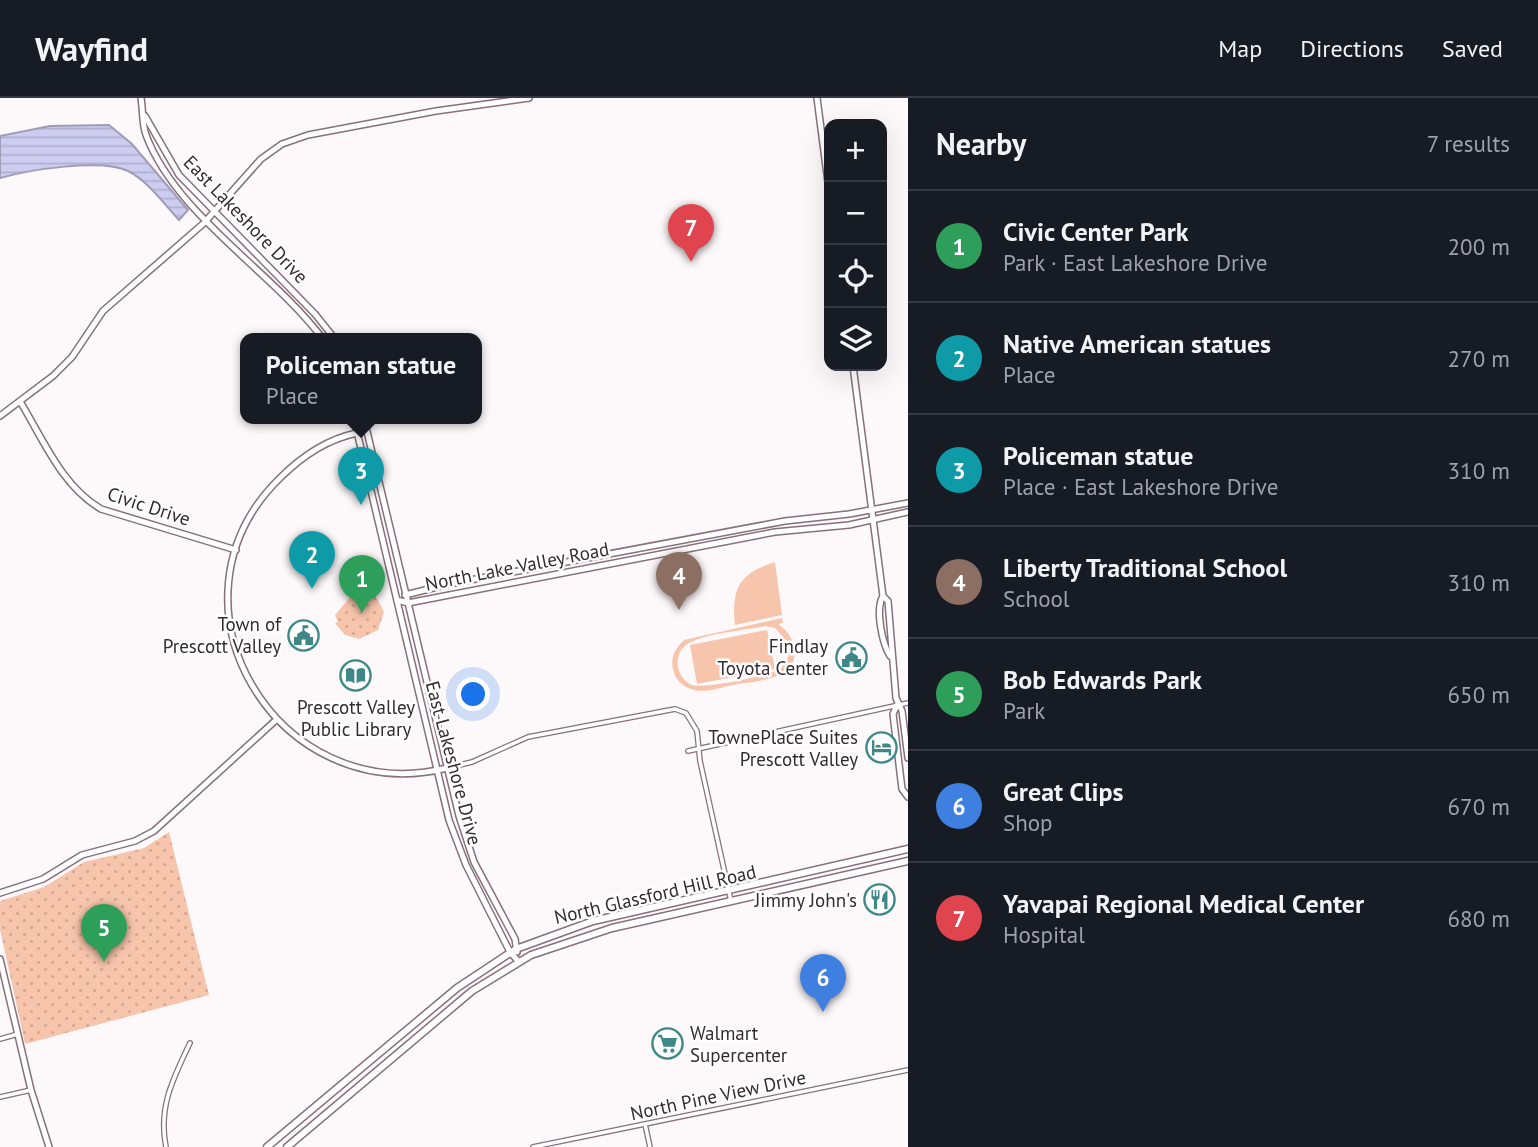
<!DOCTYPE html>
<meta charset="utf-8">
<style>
body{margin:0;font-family:"PT Sans",sans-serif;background:#20242c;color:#f1f3f6}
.controls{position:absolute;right:21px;top:21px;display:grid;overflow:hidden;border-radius:14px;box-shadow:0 7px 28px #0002}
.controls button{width:63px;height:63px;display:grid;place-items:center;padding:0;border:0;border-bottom:2px solid #363941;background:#171b24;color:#f1f3f6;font:35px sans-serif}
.you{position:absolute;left:474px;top:597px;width:24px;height:24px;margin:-18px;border:5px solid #fff;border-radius:50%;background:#1a73e8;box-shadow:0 0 0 10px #1a73e833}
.badge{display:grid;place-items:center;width:46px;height:46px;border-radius:50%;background:#0b8043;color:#fff;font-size:23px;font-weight:700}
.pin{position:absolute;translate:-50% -58px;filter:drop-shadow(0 2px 4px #0008)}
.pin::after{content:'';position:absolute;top:37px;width:24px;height:21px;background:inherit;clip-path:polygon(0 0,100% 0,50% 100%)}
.popup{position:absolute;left:240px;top:235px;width:242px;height:91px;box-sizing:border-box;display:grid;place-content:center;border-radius:14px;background:#171b24;filter:drop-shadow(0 2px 5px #0005);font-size:23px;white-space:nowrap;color:#9ea1a6}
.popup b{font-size:26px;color:#f1f3f6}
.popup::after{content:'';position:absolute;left:50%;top:100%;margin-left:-14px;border:14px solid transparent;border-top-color:#171b24}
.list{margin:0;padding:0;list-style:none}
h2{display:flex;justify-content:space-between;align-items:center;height:91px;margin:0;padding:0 28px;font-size:30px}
h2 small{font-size:23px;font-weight:400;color:#9ea1a6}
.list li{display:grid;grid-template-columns:46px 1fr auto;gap:21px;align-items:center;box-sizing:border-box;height:112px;padding:0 28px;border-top:2px solid #363941}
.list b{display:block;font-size:26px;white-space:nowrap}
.list p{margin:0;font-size:23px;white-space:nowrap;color:#9ea1a6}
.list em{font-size:23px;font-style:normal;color:#9ea1a6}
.icon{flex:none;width:38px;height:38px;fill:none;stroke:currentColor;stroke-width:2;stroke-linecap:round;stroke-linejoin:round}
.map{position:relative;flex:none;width:908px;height:1049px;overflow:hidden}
header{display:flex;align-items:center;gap:42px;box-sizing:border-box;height:98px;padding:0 35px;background:#171b24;border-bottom:2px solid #363941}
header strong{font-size:33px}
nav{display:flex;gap:38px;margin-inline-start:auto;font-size:24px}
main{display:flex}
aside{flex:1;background:#171b24}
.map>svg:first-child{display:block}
.grass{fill:url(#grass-dots)}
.garden{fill:#f7c5ab;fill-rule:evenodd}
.water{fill:url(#water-rules);stroke:#9f9cb7;stroke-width:2}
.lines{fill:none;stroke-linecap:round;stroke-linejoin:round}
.street-casing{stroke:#87707b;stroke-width:6}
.secondary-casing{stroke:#87707b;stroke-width:8}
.primary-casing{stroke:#87707b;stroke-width:9}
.street{stroke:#fff;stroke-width:3.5}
.secondary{stroke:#fff;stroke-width:5}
.primary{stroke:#fff;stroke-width:6}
.labels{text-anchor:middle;stroke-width:5;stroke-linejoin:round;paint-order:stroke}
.street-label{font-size:19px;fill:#352b2f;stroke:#fff}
.poi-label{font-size:19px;fill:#352b2f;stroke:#fff;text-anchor:end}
</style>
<header>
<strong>Wayfind</strong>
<nav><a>Map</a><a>Directions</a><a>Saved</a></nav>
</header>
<main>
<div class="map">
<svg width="908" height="1049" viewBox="0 0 908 1049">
<defs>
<pattern id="grass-dots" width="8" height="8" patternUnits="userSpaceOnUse" patternTransform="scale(1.75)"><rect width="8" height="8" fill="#f7c5ab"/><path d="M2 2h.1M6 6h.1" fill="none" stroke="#d4a993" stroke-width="1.8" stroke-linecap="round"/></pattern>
<pattern id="water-rules" width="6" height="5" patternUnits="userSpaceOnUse" patternTransform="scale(1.75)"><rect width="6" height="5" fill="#cdccf1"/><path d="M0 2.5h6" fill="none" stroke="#b1afcf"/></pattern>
</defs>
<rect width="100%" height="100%" fill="#fdf8fa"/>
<g class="grass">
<path d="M357,491L375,497L384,514L378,532L359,541L345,537L335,525L338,524L335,517Z"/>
<path d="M169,734L209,897L25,946L0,831V803L44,789L84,764L144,750Z"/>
</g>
<g class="garden">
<path d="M775,464L782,517L735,527C731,491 739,475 775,464Z"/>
<path d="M782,520L783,525L778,526C787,532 791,538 794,548C801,582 755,583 733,587C722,589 707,595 695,592C684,590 675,582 673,571C670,559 676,550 684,542ZM765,528L775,530L789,546C789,556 789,563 781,570C771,578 703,591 692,587C674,579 672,552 691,544C712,534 742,533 765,528Z"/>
<path d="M767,532L775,571L697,586L690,547Z"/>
</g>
<path class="water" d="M109,27L132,46L188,112L179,122C164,106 148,83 128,73C102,60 28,72 0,80V38L50,28Z"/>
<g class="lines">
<defs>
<g id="street">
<path d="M688,653L908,605"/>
<path d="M447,670L472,664L528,639L675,611L686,615L697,633L700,663L731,803"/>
<path d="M0,941L18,936"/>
<path d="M0,999L31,992"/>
<path d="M645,1026L650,1049"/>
<path d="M166,1049C158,1009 173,981 190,945"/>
<path d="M533,1049L908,972"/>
</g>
<g id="secondary">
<path d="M141,0C143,12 142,26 146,37C176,117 272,173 323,241"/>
<path d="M817,0L829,92"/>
<path d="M145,18L179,77L315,216L335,241"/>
<path d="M853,268L883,498L888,503L896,600L902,613L908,660"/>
<path d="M21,305C44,343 62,388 101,411L236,452"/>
<path d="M0,318L53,278L72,259L103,213L204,125L261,61L282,46L308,37L436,13L529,0"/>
<path d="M354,321L449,722L466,767L510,854L518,863"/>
<path d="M364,321L459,718L474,764L515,841L517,854"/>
<path d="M357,335C328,341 301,359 280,380C153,504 277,712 447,670"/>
<path d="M405,497L449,486L785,423L849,416L908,405"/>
<path d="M883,498C875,511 882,545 890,558"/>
<path d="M397,502L408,505L775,434L849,427L908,414"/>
<path d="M897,607L893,616L902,691L908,699"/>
<path d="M0,795L43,781L82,757L135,743L154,733L276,622"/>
<path d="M0,861L31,992L49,1049"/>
</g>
<g id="primary">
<path d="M267,1049L457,890L516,851L593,823L908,751"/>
<path d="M287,1049L472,893L531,857L612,830L908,763"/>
</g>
</defs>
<use href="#street" class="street-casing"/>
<use href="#secondary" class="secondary-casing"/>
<use href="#primary" class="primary-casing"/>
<use href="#street" class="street"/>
<use href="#secondary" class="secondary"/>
<use href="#primary" class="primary"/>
</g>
<defs>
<symbol id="civic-ring" viewBox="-11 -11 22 22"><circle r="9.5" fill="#fff" stroke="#408888" stroke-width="1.5"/><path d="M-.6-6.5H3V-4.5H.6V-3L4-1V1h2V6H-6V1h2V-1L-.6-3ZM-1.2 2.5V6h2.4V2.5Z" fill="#408888"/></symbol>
<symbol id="library-ring" viewBox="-11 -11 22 22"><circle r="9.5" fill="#fff" stroke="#408888" stroke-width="1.5"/><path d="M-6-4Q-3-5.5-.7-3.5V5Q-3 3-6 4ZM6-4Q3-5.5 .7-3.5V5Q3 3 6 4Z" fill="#408888"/></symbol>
<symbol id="hotel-ring" viewBox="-11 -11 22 22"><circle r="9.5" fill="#fff" stroke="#408888" stroke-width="1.5"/><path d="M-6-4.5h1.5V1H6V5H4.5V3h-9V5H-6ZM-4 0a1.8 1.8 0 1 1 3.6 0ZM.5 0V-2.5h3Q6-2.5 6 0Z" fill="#408888"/></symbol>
<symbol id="restaurant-ring" viewBox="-11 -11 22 22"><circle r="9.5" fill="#fff" stroke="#408888" stroke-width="1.5"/><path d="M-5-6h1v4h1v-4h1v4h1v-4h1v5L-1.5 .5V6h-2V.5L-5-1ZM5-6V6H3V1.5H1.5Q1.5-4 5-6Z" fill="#408888"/></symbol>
<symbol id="supermarket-ring" viewBox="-11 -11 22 22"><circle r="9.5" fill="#fff" stroke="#408888" stroke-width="1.5"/><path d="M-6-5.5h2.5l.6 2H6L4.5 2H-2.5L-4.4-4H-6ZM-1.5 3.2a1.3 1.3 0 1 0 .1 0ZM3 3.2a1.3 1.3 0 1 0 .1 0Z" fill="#408888"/></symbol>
</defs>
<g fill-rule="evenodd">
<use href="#civic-ring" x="286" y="520" width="35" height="35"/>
<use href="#civic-ring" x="834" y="542" width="35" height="35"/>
<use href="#library-ring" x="338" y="560" width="35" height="35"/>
<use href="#hotel-ring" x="864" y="632" width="35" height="35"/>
<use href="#restaurant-ring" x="862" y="784" width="35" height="35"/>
<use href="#supermarket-ring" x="650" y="928" width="35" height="35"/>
</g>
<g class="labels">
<g class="street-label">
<text transform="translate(246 121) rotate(46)" y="7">East Lakeshore Drive</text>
<text transform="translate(149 408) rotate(18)" y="7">Civic Drive</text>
<text transform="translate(517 468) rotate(-11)" y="7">North Lake Valley Road</text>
<text transform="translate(454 665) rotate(75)" y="7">East Lakeshore Drive</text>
<text transform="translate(655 796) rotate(-13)" y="7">North Glassford Hill Road</text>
<text transform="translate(718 997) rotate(-12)" y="7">North Pine View Drive</text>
</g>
<g class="poi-label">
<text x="281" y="533">Town of<tspan x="281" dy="22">Prescott Valley</tspan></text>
<text x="828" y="555">Findlay<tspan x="828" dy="22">Toyota Center</tspan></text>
<text x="356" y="616" text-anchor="middle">Prescott Valley<tspan x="356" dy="22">Public Library</tspan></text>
<text x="858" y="646">TownePlace Suites<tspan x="858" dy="22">Prescott Valley</tspan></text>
<text x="857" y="809">Jimmy John's</text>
<text x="690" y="942" text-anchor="start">Walmart<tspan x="690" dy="22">Supercenter</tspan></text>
</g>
</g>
</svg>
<div class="controls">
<button>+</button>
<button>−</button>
<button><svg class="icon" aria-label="locate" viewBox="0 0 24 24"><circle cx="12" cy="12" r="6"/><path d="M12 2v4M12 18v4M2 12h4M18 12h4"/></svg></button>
<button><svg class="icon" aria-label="layers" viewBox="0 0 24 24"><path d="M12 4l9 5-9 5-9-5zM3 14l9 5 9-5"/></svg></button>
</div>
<div class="you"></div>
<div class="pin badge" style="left:362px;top:515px;background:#2e9e5b">1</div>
<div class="pin badge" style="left:312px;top:491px;background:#0f9aa8">2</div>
<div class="pin badge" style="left:361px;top:407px;background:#0f9aa8">3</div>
<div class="popup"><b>Policeman statue</b>Place</div>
<div class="pin badge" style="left:679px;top:512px;background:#8d6e63">4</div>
<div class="pin badge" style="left:104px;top:864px;background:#2e9e5b">5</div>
<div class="pin badge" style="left:823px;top:914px;background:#3f7fe0">6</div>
<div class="pin badge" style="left:691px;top:164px;background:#e0444e">7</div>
</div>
<aside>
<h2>Nearby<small>7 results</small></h2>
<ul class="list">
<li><span class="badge" style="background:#2e9e5b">1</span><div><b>Civic Center Park</b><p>Park · East Lakeshore Drive</p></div><em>200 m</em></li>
<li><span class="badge" style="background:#0f9aa8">2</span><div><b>Native American statues</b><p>Place</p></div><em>270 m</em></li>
<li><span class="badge" style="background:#0f9aa8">3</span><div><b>Policeman statue</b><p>Place · East Lakeshore Drive</p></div><em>310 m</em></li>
<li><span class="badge" style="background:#8d6e63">4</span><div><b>Liberty Traditional School</b><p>School</p></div><em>310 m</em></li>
<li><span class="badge" style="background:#2e9e5b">5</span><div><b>Bob Edwards Park</b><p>Park</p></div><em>650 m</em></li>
<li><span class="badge" style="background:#3f7fe0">6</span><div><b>Great Clips</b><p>Shop</p></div><em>670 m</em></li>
<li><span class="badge" style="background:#e0444e">7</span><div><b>Yavapai Regional Medical Center</b><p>Hospital</p></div><em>680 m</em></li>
</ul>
</aside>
</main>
